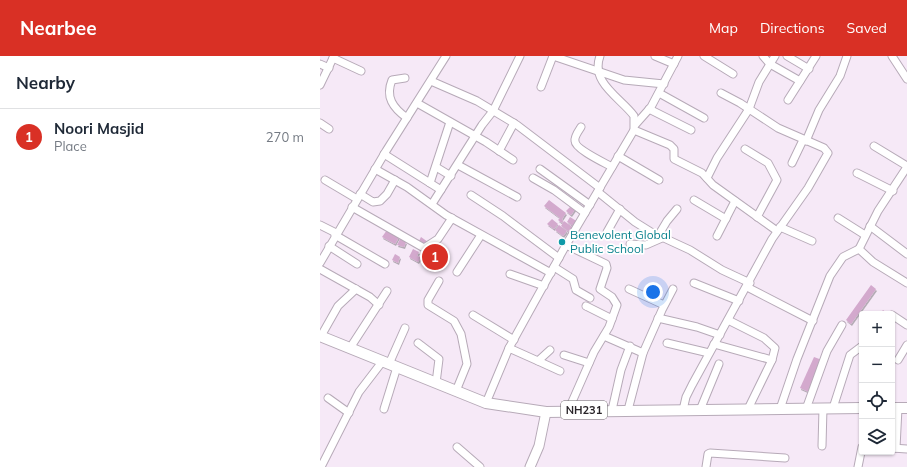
<!DOCTYPE html>
<meta charset="utf-8">
<style>
body{margin:0;font-family:Mulish,sans-serif;background:#f6f6f7;color:#1f2937}
.controls{position:absolute;right:12px;bottom:12px;display:grid;overflow:hidden;border-radius:4px;box-shadow:0 1px 3px #0004}
.controls button{width:36px;height:36px;display:grid;place-items:center;padding:0;border:0;border-bottom:1px solid #e0e1e3;background:#fff;color:#1f2937;font:20px sans-serif}
.you{position:absolute;left:333px;top:236px;width:14px;height:14px;margin:-10px;border:3px solid #fff;border-radius:50%;background:#1a73e8;box-shadow:0 0 0 6px #1a73e833}
.badge{display:grid;place-items:center;width:26px;height:26px;border-radius:50%;background:#d93025;color:#fff;font-size:13px;font-weight:700}
.pin{position:absolute;translate:-50% -50%;border:2px solid #fff;box-shadow:0 1px 4px #0006}
.list{margin:0;padding:0;list-style:none}
h2{display:flex;justify-content:space-between;align-items:center;height:52px;margin:0;padding:0 16px;font-size:17px}
h2 small{font-size:13px;font-weight:400;color:#747a83}
.list li{display:grid;grid-template-columns:26px 1fr auto;gap:12px;align-items:center;box-sizing:border-box;height:56px;padding:0 16px;border-top:1px solid #e0e1e3}
.list b{display:block;font-size:15px;white-space:nowrap}
.list p{margin:0;font-size:13px;white-space:nowrap;color:#747a83}
.list em{font-size:13px;font-style:normal;color:#747a83}
.icon{flex:none;width:22px;height:22px;fill:none;stroke:currentColor;stroke-width:2;stroke-linecap:round;stroke-linejoin:round}
.map{position:relative;flex:none;width:587px;height:411px;overflow:hidden}
header{display:flex;align-items:center;gap:24px;box-sizing:border-box;height:56px;padding:0 20px;background:#d93025;color:#fff}
header strong{font-size:19px}
nav{display:flex;gap:22px;margin-inline-start:auto;font-size:14px}
main{display:flex}
aside{flex:1;background:#fff}
.map>svg:first-child{display:block}
.building{fill:#d3a9cd;filter:url(#shadow)}
.lines{fill:none;stroke-linecap:round;stroke-linejoin:round}
.minor-casing{stroke:#b7aab8;stroke-width:9}
.major-casing{stroke:#b7aab8;stroke-width:11}
.highway-casing{stroke:#b7aab8;stroke-width:12}
.minor{stroke:#fff;stroke-width:7}
.major{stroke:#fff;stroke-width:9}
.highway{stroke:#fff;stroke-width:10}
.culture-dot{fill:#0f9aa8;stroke:#fff;stroke-width:1.5}
.labels{text-anchor:middle;stroke-width:3.5;stroke-linejoin:round;paint-order:stroke}
.shield{fill:#fff;stroke:#696669;stroke-width:1}
.shield-label{font-size:11px;font-weight:bold;fill:#292429}
.culture-label{font-size:12px;fill:#0d838f;stroke:#fff;text-anchor:start}
</style>
<header>
<strong>Nearbee</strong>
<nav><a>Map</a><a>Directions</a><a>Saved</a></nav>
</header>
<main>
<aside>
<h2>Nearby<small></small></h2>
<ul class="list">
<li><span class="badge">1</span><div><b>Noori Masjid</b><p>Place</p></div><em>270 m</em></li>
</ul>
</aside>
<div class="map">
<svg width="587" height="411" viewBox="0 0 587 411">
<defs>
<filter id="shadow"><feDropShadow dx="1" dy="2" stdDeviation="0" flood-color="#0004"/></filter>
</defs>
<rect width="100%" height="100%" fill="#f6e9f7"/>
<g class="building">
<path d="M229,144L246,157L242,163L243,165L242,167L238,164L240,162L224,150Z"/>
<path d="M252,149L256,152L251,159L246,155Z"/>
<path d="M250,161L258,166L255,171L247,166Z"/>
<path d="M232,163L238,168L234,173L227,168Z"/>
<path d="M244,165L254,172L251,177L241,170Z"/>
<path d="M239,169L247,175L243,180L235,174Z"/>
<path d="M67,174L79,181L75,188L62,181Z"/>
<path d="M101,181L108,186L106,189L99,185Z"/>
<path d="M80,183L86,186L84,191L77,189Z"/>
<path d="M241,183L245,185L243,189L239,186Z"/>
<path d="M114,188L125,194L115,213L104,207Z"/>
<path d="M93,193L99,196L97,200L101,201L98,206L89,201Z"/>
<path d="M75,198L80,201L78,207L72,204Z"/>
<path d="M551,229L556,233L531,268L526,264Z"/>
<path d="M563,254L568,258H560Z"/>
<path d="M494,301L502,304L489,336L480,332Z"/>
</g>
<g class="lines">
<defs>
<g id="minor">
<path d="M233,0L304,24L344,28"/>
<path d="M335,0L354,8"/>
<path d="M384,0L413,18"/>
<path d="M443,0L450,8L480,25"/>
<path d="M467,0L489,13"/>
<path d="M572,0L587,23"/>
<path d="M13,2L41,15"/>
<path d="M0,8L9,12"/>
<path d="M85,22L72,24C65,41 73,52 87,62"/>
<path d="M111,25L157,45L197,69L280,132"/>
<path d="M0,29L14,0"/>
<path d="M221,31L233,0"/>
<path d="M339,37L384,62"/>
<path d="M468,44L496,0"/>
<path d="M97,47L166,86L193,104"/>
<path d="M329,53L371,74"/>
<path d="M0,67L9,73"/>
<path d="M315,69L331,51L358,0"/>
<path d="M261,71C259,74 254,81 255,85C255,93 285,107 292,111"/>
<path d="M314,74L350,89L354,93V103L382,117L393,129L457,175"/>
<path d="M486,85L499,54L520,20L527,0"/>
<path d="M554,90L587,110"/>
<path d="M425,93L448,107L457,124L437,161"/>
<path d="M179,95L194,67"/>
<path d="M64,98L121,134"/>
<path d="M298,100L339,124"/>
<path d="M472,107L483,84"/>
<path d="M138,109L197,141"/>
<path d="M116,111L131,120"/>
<path d="M587,111L558,155L539,193L553,206L587,227"/>
<path d="M55,113L87,131L126,159L231,217"/>
<path d="M220,113L270,149"/>
<path d="M537,117L573,135"/>
<path d="M213,122L234,134L265,157"/>
<path d="M387,122L397,102L429,53L439,26L455,0"/>
<path d="M5,124L37,143"/>
<path d="M110,127L130,66"/>
<path d="M278,136L315,166L331,176L370,194L402,214L430,227"/>
<path d="M40,138L53,146L60,145L67,138L75,124"/>
<path d="M151,139L183,160L239,202"/>
<path d="M374,144L406,163"/>
<path d="M112,148L162,69L173,55L200,0"/>
<path d="M32,151L104,192L118,183L132,162"/>
<path d="M518,162L545,179"/>
<path d="M0,169L16,177"/>
<path d="M550,170L587,198"/>
<path d="M460,171L492,185"/>
<path d="M287,176L300,153"/>
<path d="M15,179L65,208"/>
<path d="M338,180L347,165L357,153"/>
<path d="M397,180L415,145"/>
<path d="M310,188L326,189L342,182"/>
<path d="M246,189L286,208L287,212L280,233L292,241L297,249L289,271L274,296L248,355"/>
<path d="M9,190L37,208"/>
<path d="M0,207L66,95L126,0"/>
<path d="M234,211L253,223L256,234L270,242"/>
<path d="M0,213L50,241L59,249"/>
<path d="M137,216L161,179"/>
<path d="M190,218L224,230"/>
<path d="M119,225L108,244V249L134,265L141,278L147,308L136,335"/>
<path d="M374,227L419,245"/>
<path d="M427,231L493,265"/>
<path d="M309,233L344,249"/>
<path d="M266,250L292,263"/>
<path d="M153,259L194,284"/>
<path d="M572,259L587,269"/>
<path d="M338,262L377,271L400,279"/>
<path d="M408,264L444,282L455,292L452,304L428,353"/>
<path d="M1,280L18,250L36,233"/>
<path d="M284,280L323,297"/>
<path d="M98,287L119,303L116,327"/>
<path d="M347,287L389,297"/>
<path d="M394,288L452,304"/>
<path d="M30,292L67,235"/>
<path d="M189,292L218,305L230,294"/>
<path d="M244,299L269,307"/>
<path d="M578,304L587,289"/>
<path d="M218,305L240,315"/>
<path d="M69,308L85,272"/>
<path d="M8,342L29,357"/>
<path d="M166,347L189,292L246,189L314,74V60C301,42 270,27 280,0"/>
<path d="M513,352L530,299L542,290"/>
<path d="M64,353L77,311"/>
<path d="M460,353L477,303L510,220L523,201L539,193"/>
<path d="M486,353L507,295L522,269"/>
<path d="M292,354L301,314L310,290"/>
<path d="M308,354L323,297L342,254L353,233"/>
<path d="M363,354L366,341L372,329L452,183L488,132L508,97L504,92L458,72L420,47L401,37"/>
<path d="M380,354L399,308"/>
<path d="M502,390L503,352"/>
<path d="M137,391L160,411"/>
<path d="M572,392L587,393"/>
<path d="M576,392L578,352"/>
<path d="M1,411L39,336L62,306"/>
<path d="M386,411L388,398L390,397L465,402"/>
<path d="M538,411L542,391"/>
</g>
<path id="major" d="M210,411L219,390L226,356"/>
<g id="highway">
<path d="M0,280L166,347L226,356L542,352"/>
<path d="M572,352H587"/>
</g>
</defs>
<use href="#minor" class="minor-casing"/>
<use href="#major" class="major-casing"/>
<use href="#highway" class="highway-casing"/>
<use href="#minor" class="minor"/>
<use href="#major" class="major"/>
<use href="#highway" class="highway"/>
</g>
<circle class="culture-dot" cx="242" cy="186" r="4"/>
<g class="labels">
<rect class="shield" x="241" y="345" width="46" height="18" rx="3"/>
<g class="shield-label">
<text x="264" y="358">NH231</text>
</g>
<g class="culture-label">
<text x="250" y="183">Benevolent Global<tspan x="250" dy="14">Public School</tspan></text>
</g>
</g>
</svg>
<div class="controls">
<button>+</button>
<button>−</button>
<button><svg class="icon" aria-label="locate" viewBox="0 0 24 24"><circle cx="12" cy="12" r="6"/><path d="M12 2v4M12 18v4M2 12h4M18 12h4"/></svg></button>
<button><svg class="icon" aria-label="layers" viewBox="0 0 24 24"><path d="M12 4l9 5-9 5-9-5zM3 14l9 5 9-5"/></svg></button>
</div>
<div class="you"></div>
<div class="pin badge" style="left:115px;top:201px">1</div>
</div>
</main>
